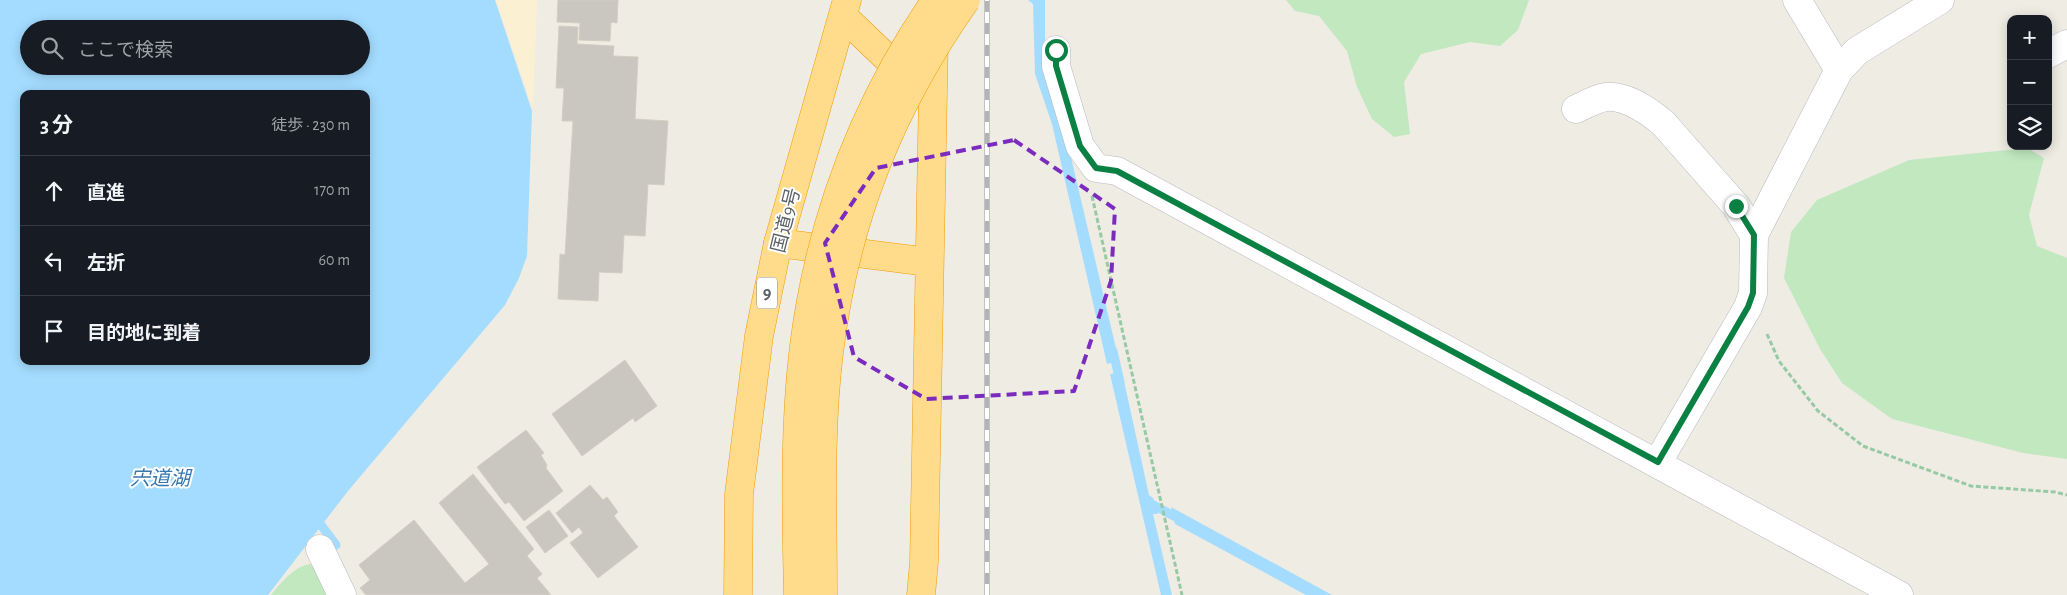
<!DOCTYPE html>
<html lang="ja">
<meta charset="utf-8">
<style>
body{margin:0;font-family:"Alegreya Sans","Noto Sans JP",sans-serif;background:#242831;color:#f1f3f6}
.controls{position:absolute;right:15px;top:15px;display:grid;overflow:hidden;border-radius:10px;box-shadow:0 2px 12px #0003}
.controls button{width:45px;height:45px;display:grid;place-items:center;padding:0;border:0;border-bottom:1px solid #363941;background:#171b24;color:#f1f3f6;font:25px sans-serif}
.stop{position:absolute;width:15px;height:15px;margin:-11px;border:4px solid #0b8043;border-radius:50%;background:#fff}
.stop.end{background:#0b8043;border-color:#fff;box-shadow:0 1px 5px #0008}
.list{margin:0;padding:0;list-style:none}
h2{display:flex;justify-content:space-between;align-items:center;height:65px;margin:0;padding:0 20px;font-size:21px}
h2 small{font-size:16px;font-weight:400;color:#9ea1a6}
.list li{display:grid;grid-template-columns:32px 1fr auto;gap:15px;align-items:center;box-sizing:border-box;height:70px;padding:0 20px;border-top:1px solid #363941}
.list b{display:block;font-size:19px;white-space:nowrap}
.list em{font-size:16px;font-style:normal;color:#9ea1a6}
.icon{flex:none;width:28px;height:28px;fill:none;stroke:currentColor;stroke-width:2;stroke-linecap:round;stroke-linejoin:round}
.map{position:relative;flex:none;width:2067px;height:595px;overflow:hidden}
.search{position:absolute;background:#171b24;box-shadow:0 2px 12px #0003;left:20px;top:20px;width:350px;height:55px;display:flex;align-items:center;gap:12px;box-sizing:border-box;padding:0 18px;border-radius:28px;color:#9ea1a6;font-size:19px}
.panel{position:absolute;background:#171b24;box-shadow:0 2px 12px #0003;left:20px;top:90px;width:350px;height:275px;border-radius:10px}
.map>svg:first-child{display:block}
.green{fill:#c1e8bf}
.sand{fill:#fcf0d2}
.water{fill:#a4dcff;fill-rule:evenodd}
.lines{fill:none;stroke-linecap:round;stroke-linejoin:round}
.stream{stroke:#a4dcff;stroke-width:9}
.building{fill:#cac7c1;stroke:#d4cec2}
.minor-casing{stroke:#b7babf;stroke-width:29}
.highway-casing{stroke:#f39c00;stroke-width:29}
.path{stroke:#97caa4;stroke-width:3;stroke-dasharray:5 2.5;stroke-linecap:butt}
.minor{stroke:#fff;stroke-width:28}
.highway{stroke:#ffdc8b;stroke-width:28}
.rail-casing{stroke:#b3b4b5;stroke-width:5.5}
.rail{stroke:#fff;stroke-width:4;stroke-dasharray:11;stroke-linecap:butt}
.highway-bridge-casing{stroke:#f39c00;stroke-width:29;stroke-linecap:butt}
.highway-bridge{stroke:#ffdc8b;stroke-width:28}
.route{stroke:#0b8043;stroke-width:6}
.marked{fill:none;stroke:#7b2cbf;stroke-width:4;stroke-dasharray:10 6;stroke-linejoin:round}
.labels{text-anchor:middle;stroke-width:4;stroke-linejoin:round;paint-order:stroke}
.shield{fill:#fff;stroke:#8d9093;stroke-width:1}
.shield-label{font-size:18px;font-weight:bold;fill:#5c6165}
.street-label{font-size:19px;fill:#5c6165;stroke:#fff}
.water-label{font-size:20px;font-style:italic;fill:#3877ae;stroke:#fff}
</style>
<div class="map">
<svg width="2067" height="595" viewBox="0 0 2067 595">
<rect width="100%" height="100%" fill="#efece4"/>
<g class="green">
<path d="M1286,0H1529L1518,30L1500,46L1470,42L1421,54L1404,82L1410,134L1394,137L1372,119L1357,87L1347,51L1319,16L1295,11Z"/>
<path d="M2027,148L2044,158L2029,215L2037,246L2067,258V459L2023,453L1892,419L1842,383L1820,349L1784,278L1791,232L1817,200L1909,160Z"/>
<path d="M310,564L318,570L330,595H271C282,582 293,567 310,564Z"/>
</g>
<path class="sand" d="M496,0H537L533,109Z"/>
<g class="water">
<path d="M0,0H495L532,111L527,256L519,278L505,305L348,491L268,595H0ZM29,29H361V66H29ZM24,94H366V361H24Z"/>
<path d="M1028,0H1045V68L1061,115L1119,361L1107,364L1052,124L1035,74L1033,4Z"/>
<path d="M1122,372L1149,495L1153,498L1158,514H1153L1172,595H1161L1110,374Z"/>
<path d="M1171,507L1332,595H1306L1175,524Z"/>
</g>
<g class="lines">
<g class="stream">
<path d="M1113,351L1120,382"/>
<path d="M1146,501L1183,521"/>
<path d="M315,517L336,545"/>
</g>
</g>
<g class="building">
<path d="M558,0H618L617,23L611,22L610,41L579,40L580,23L557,22Z"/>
<path d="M559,26L578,27L577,44L614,46L613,56L638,57L635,119L668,121L664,185L648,184L645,236L624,235L622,273L599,272L598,301L558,299L560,254L565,255L573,121H562L564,88H556Z"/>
<path d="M625,360L657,406L635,422L633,418L582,456L552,414Z"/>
<path d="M526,430L544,453L541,455L547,465L546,468L563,491L524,521L509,502L505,504L477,467Z"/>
<path d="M473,474L534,549L527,556L542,574L537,578L551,595H366L360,588L370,580L359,565L414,520L465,583L489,564L439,503Z"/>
<path d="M590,485L603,500L607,497L618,512L614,516L638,547L598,578L570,543L583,533L579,527L572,533L556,513Z"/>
<path d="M549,510L568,536L545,553L526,527Z"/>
</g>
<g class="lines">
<defs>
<g id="minor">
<path d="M1797,0L1839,70"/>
<path d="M1056,50V66L1080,146L1096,168L1117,171L1899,595"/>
<path d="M2048,54L2067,44"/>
<path d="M1576,109C1585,105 1597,98 1606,97C1626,95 1650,112 1664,124L1736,206L1754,235"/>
<path d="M1658,462L1748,307L1753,293L1754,235L1839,70L1857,51L1940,0"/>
<path d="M320,549L342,595"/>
</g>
<g id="highway">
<path d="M844,17L911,81"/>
<path d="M778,243L929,262"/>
<path d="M738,595L739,494L759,336L778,243L847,0"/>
<path d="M921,595L924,562L934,39"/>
</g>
</defs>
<use href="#minor" class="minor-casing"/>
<use href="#highway" class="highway-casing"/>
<g class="path">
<path d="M1092,196L1182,595"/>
<path d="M1767,334L1779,361L1818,411L1863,446L1971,486L2055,492L2067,495"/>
</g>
<use href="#minor" class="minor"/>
<use href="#highway" class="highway"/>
<defs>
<path id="rail" d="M987,595V0"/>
</defs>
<use href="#rail" class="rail-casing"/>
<use href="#rail" class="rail"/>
<defs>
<g id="highway-bridge">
<path d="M798,595C796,512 794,428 804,346C820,220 864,104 936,0"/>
<path d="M823,595C823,515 819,433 829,353C845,221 890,108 966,0"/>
</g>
</defs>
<use href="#highway-bridge" class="highway-bridge-casing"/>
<use href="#highway-bridge" class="highway-bridge"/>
</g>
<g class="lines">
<path class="route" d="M1056,50V66L1080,146L1096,168L1117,171L1658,462L1748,307L1753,293L1754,235L1736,206"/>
</g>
<path class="marked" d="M1014,140L1115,209L1111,281L1074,391L926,399L854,357L825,243L876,168Z"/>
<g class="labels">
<rect class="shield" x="757" y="277.5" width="20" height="31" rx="4"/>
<g class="shield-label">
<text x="767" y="299">9</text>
</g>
<g class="street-label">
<text transform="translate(785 220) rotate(-76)" y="7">国道9号</text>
</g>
<g class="water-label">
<text x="160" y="485">宍道湖</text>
</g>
</g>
</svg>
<div class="controls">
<button>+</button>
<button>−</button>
<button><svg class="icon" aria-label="layers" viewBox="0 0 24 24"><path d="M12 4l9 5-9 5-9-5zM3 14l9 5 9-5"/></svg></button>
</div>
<div class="stop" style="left:1056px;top:50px"></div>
<div class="stop end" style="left:1736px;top:206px"></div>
<div class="search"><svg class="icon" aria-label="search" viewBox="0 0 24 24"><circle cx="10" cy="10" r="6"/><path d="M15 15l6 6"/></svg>ここで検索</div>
<section class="panel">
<h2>3 分<small>徒歩 · 230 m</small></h2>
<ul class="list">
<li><svg class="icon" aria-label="ahead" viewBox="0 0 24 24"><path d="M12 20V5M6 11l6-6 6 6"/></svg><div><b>直進</b></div><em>170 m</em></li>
<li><svg class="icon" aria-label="left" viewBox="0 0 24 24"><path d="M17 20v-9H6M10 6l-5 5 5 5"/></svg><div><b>左折</b></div><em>60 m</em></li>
<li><svg class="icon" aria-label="arrive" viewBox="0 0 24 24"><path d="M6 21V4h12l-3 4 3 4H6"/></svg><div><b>目的地に到着</b></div></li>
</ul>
</section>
</div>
